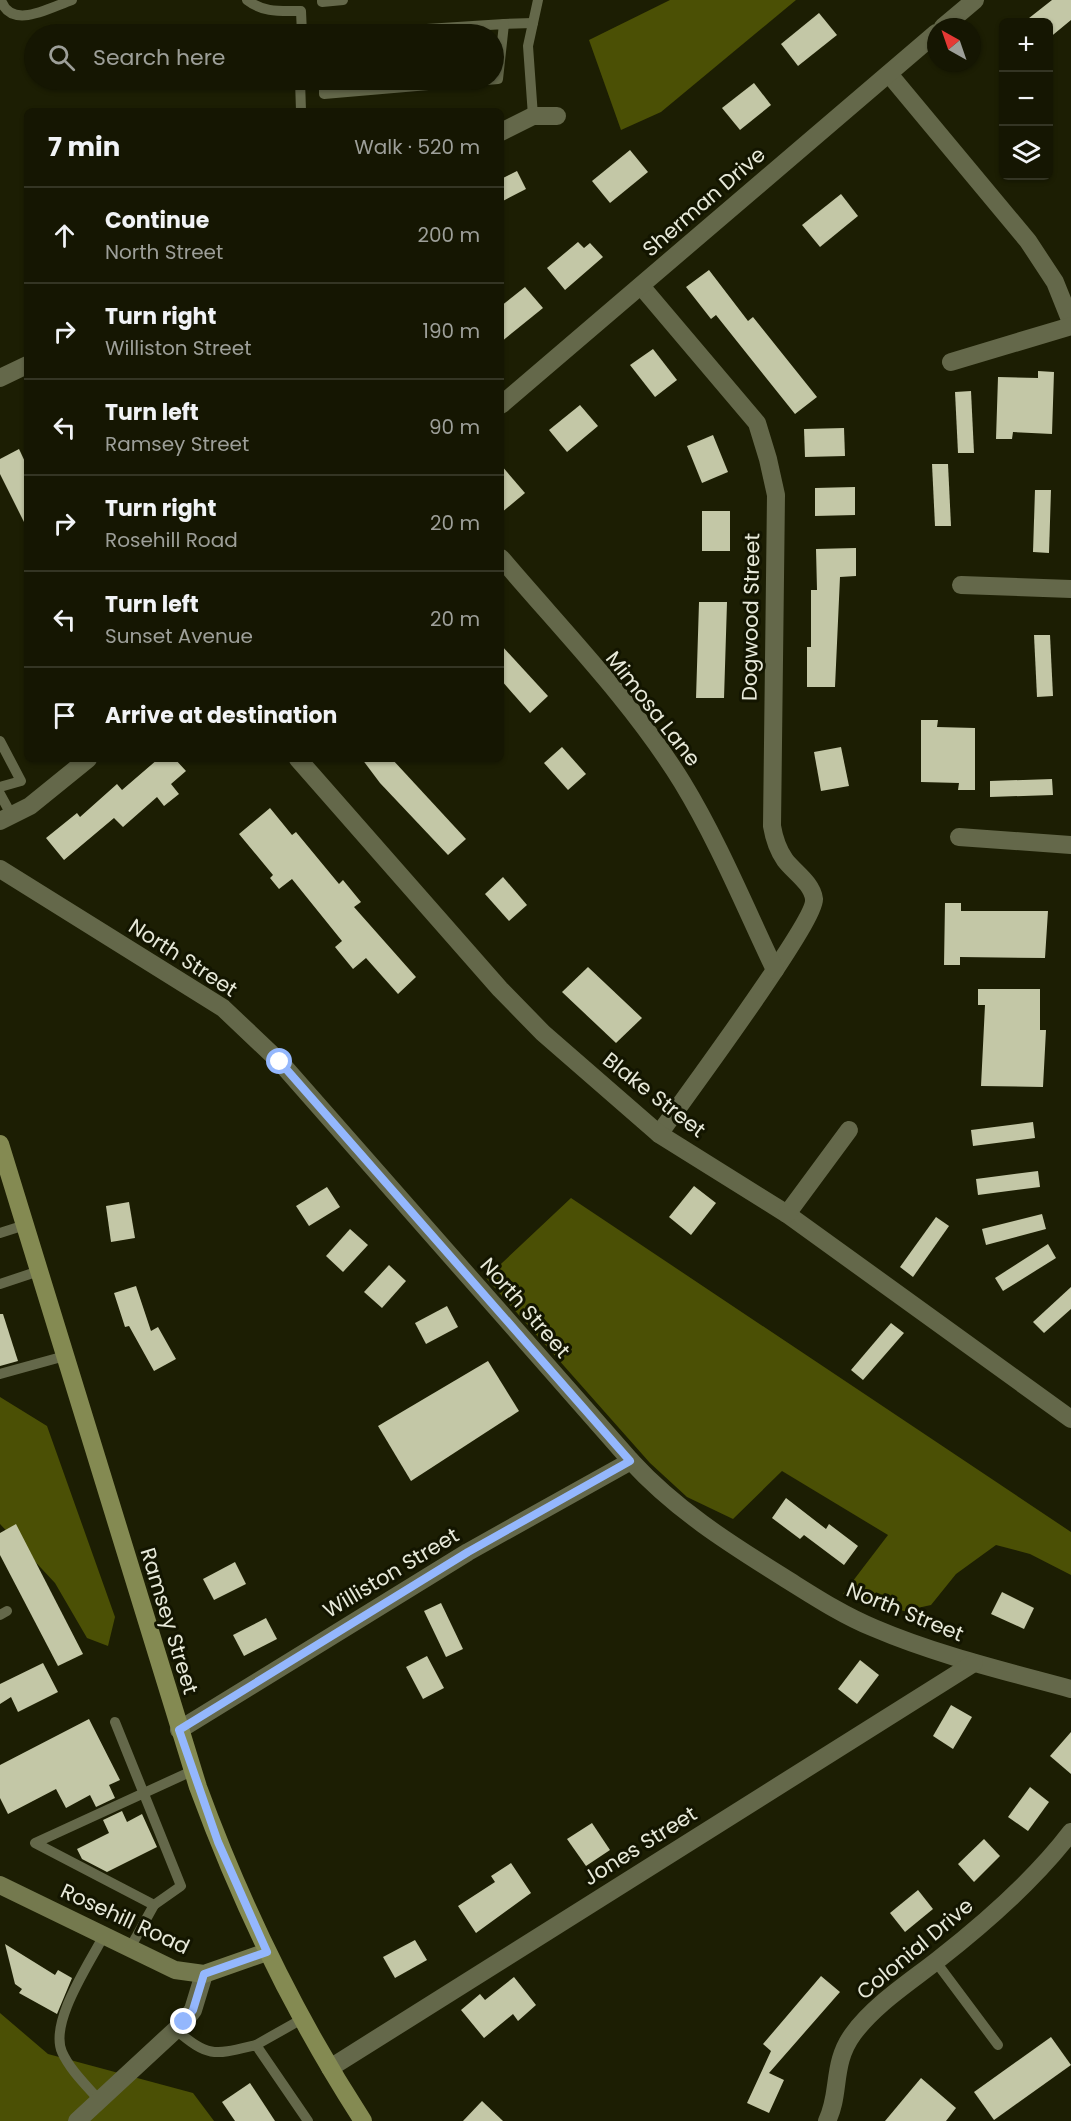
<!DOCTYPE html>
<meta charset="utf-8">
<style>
body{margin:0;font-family:Poppins,sans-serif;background:#222311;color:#f1f3f6}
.controls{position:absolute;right:18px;top:18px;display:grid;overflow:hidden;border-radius:9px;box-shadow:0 2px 4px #0004}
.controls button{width:54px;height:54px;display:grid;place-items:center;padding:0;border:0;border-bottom:2px solid #343524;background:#151602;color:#f1f3f6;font:30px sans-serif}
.compass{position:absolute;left:927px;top:18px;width:54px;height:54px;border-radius:50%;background:#151602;box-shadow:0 2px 4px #0004;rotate:320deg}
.stop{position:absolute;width:18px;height:18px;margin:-14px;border:4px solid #94b7fd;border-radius:50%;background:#fff}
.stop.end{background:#94b7fd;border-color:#fff;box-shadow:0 2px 6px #0008}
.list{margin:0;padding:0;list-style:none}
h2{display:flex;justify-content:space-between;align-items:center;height:78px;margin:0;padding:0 24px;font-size:26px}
h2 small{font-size:20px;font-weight:400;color:#9d9f99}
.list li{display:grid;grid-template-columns:39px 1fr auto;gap:18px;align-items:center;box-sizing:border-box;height:96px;padding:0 24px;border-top:2px solid #343524}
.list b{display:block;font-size:22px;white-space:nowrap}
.list p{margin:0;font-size:20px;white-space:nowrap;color:#9d9f99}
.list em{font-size:20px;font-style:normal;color:#9d9f99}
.icon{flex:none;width:33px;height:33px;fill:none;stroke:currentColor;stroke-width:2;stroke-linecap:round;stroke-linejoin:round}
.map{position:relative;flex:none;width:1071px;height:2121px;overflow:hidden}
.search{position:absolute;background:#151602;box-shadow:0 2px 4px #0004;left:24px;top:24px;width:480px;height:66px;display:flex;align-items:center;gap:15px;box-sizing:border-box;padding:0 21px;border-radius:33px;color:#9d9f99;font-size:22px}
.panel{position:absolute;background:#151602;box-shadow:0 2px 4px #0004;left:24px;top:108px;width:480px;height:654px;border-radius:9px}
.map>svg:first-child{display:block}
.forest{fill:#4b5005}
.building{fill:#c3c7a6}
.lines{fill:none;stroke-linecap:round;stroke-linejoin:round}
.service{stroke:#64684a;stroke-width:10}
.minor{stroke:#64684a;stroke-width:18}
.tertiary{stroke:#64684a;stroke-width:18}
.secondary{stroke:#74794e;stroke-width:18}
.primary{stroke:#848a52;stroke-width:18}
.route{stroke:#94b7fd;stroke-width:8}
.labels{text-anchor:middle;stroke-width:6;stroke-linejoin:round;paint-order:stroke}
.street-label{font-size:21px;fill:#e7e9d9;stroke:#131500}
</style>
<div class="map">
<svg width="1071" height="2121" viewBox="0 0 1071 2121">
<rect width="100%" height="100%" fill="#1c1e03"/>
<g class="forest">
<path d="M670,0H796L661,112L621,130L589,40Z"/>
<path d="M571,1198L1071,1532V1575L1030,1554L996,1545L956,1574L931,1605L904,1611L843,1594L888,1535L782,1471L733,1519L687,1497L650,1463L486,1278Z"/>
<path d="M0,1397L47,1426L115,1617L108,1646L87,1638L55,1583L0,1524Z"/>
<path d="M0,2013L48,2054L193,2093L214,2121H0Z"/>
</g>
<g class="building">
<path d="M1052,0H1071V20L1048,39V22H1024Z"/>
<path d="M819,13L837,35L798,66L781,44Z"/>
<path d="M754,83L771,105L740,130L722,108Z"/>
<path d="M630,150L648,172L610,203L592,181Z"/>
<path d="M517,171L526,189L501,202V179Z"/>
<path d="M841,194L858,216L820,247L802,225Z"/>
<path d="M578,242L584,248L590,243L603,257L565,290L547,268Z"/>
<path d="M709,270L748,321L753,317L817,397L795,414L716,315L711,319L686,287Z"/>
<path d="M525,287L543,308L501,342V306Z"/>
<path d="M653,349L677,380L655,397L630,365Z"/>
<path d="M1038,371L1054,372L1052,434L1013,432L1012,439H996L998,377L1038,378Z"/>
<path d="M971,391L974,453H958L955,392Z"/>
<path d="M580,405L598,426L567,452L549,430Z"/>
<path d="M844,428L845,456L805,457L804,429Z"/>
<path d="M713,435L728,472L702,483L687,446Z"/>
<path d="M19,449L27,466V528L0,474V459Z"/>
<path d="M932,464H948L951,526H935Z"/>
<path d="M501,465L525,493L501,513Z"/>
<path d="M855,487V515L815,516V488Z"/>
<path d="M1035,490H1051L1049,553L1033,552Z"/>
<rect x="702" y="511" width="28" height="40"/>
<path d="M856,548V576L840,577L835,687H807V647H811V590H817L816,549Z"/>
<path d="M699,602H727L724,698H696Z"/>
<path d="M1034,635H1050L1053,696L1037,697Z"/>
<path d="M501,645L548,696L530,713L501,680Z"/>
<path d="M921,720H938L937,727L975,728V790H958L959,783L921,782Z"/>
<path d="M562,747L586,774L568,790L544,763Z"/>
<path d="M841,747L849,786L821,791L814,752Z"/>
<path d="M158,759H175L186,771L171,784L179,794L164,806L157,797L123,827L114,818L64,860L46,838L77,813L80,817L117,784L122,790Z"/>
<path d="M362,759H392L466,839L448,855L380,783Z"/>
<path d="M1052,779L1053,795L990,797V781Z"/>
<path d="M270,808L292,835L296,832L339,884L343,880L361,902L354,907L416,977L398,994L366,958L353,969L335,947L342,941L292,879L279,889L270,878L273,875L239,834Z"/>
<path d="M503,877L527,905L509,921L485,894Z"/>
<path d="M945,903H961V911H1048L1045,958L960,957V965H944Z"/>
<path d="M588,967L642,1018L616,1043L562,992Z"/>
<path d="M978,989H1040V1030H1046L1043,1087L981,1086L985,1005H978Z"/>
<path d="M1033,1122L1035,1138L973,1146L971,1130Z"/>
<path d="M1038,1171L1040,1187L978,1195L976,1179Z"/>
<path d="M694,1186L716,1203L691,1235L669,1217Z"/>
<path d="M327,1187L340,1207L309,1226L296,1206Z"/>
<path d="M129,1202L135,1238L111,1242L106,1206Z"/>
<path d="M1042,1214L1046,1229L986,1245L982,1229Z"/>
<path d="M936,1217L949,1226L913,1277L900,1267Z"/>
<path d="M350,1229L368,1245L343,1272L326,1256Z"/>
<path d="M1048,1244L1056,1258L1003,1291L995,1278Z"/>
<path d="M389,1265L406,1281L382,1308L364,1292Z"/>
<path d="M136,1286L151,1331L158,1327L176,1359L154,1371L129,1326L125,1327L114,1293Z"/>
<path d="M1071,1287V1309L1044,1333L1033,1322Z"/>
<path d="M447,1306L458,1327L426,1344L415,1323Z"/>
<path d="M0,1314H3L18,1361L0,1366Z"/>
<path d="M891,1323L904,1333L863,1380L851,1370Z"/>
<path d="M488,1361L519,1411L411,1481L378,1426Z"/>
<path d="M786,1498L826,1529L829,1524L858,1546L844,1565L804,1535L800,1539L772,1518Z"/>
<path d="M16,1524L83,1654L58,1666L0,1555V1533Z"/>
<path d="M235,1562L246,1584L214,1600L203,1579Z"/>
<path d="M1002,1592L1034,1608L1024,1629L991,1614Z"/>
<path d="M441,1603L463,1649L446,1657L424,1611Z"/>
<path d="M266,1618L277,1639L244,1656L233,1635Z"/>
<path d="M427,1656L444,1688L423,1699L406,1667Z"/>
<path d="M860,1660L879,1675L857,1704L838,1689Z"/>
<path d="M43,1663L58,1692L18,1712L11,1697L0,1704V1684Z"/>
<path d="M951,1705L972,1717L953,1749L933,1736Z"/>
<path d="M89,1719L120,1780L109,1785L115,1798L96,1807L90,1795L66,1808L56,1789L8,1814L0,1798V1765Z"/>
<path d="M1071,1732V1774L1050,1756Z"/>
<path d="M1030,1787L1049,1802L1028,1831L1008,1817Z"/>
<path d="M122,1811L127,1822L142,1814L157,1847L107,1872L82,1859L77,1849L109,1833L103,1820Z"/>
<path d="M592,1823L610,1850L586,1866L567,1839Z"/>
<path d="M984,1839L1000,1856L974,1882L958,1864Z"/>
<path d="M511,1863L531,1893L476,1933L458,1906L495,1882L491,1876Z"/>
<path d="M918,1890L933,1909L905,1932L890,1913Z"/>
<path d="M415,1940L427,1960L395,1978L383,1957Z"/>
<path d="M5,1944L55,1975L58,1970L72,1978L57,2014L19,1993L22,1989L15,1984Z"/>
<path d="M821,1976L840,1992L769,2073L784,2080L769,2113L747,2103L771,2051L763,2044Z"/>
<path d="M514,1977L536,2005L518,2021L513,2014L484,2038L461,2010L480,1994L485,2000Z"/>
<path d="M1051,2037L1071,2065L994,2120L974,2092Z"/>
<path d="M921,2078L956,2108L946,2121H885Z"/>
<path d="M250,2083L275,2121H235L222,2102Z"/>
<path d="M482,2101L503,2121H463Z"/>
</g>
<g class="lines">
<g class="service">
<path d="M1,0C11,31 51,7 72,0"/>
<path d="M247,0C264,13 280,11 301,11L302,34"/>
<path d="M322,0V2L343,0"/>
<path d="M504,24L533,23"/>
<path d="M300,80L301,111"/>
<path d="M324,80V94L498,79L504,24L349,34"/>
<path d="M533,116L528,46L538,0"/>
<path d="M0,741L21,781L0,787"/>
<path d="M0,794L12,816"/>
<path d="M0,1233L25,1225"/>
<path d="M0,1284L39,1271"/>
<path d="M0,1374L65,1356"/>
<path d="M0,1615L7,1611"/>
<path d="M115,1722L181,1886L154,1905L35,1843L192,1771"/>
<path d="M130,1948L154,1905"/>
<path d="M936,1962L998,2045"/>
<path d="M176,2030C209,2058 214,2055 256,2045L308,2121"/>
<path d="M256,2045L302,2019"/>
<path d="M99,2100C86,2085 70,2070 62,2052C49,2022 90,1963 104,1935"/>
</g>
<g class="minor">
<path d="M889,74L1028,241L1055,282L1071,322"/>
<path d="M501,132L533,116H557"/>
<path d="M641,286L757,423L768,459L776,495L772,826C774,838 778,850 785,860C794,872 812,883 814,899C816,921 681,1103 659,1134"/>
<path d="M951,362L1071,326"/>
<path d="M0,378L27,365"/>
<path d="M501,558C562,630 632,701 682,782C718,841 745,907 775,970"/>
<path d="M961,585L1071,589"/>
<path d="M298,759L500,989L543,1033L659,1134L787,1214L1071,1419"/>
<path d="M959,837L1071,845"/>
<path d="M0,869L223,1008L280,1062L631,1461C675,1509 727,1542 783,1577C812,1595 842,1615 874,1628C937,1655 1005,1671 1071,1689"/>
<path d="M787,1214L849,1130"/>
<path d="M179,1730L468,1552L631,1461"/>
<path d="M330,2068L974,1663"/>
<path d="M77,2121L184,2022L193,2010L204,1974"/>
<path d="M827,2121C841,2093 831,2064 853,2034C875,2004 910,1982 939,1959C985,1923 1036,1878 1071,1832"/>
</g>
<g class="tertiary">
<path d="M943,27L975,0"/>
<path d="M501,405L936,33"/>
<path d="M0,821L30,806L88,759"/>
</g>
<path class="secondary" d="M0,1885L175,1970L204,1974L267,1952"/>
<path class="primary" d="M0,1144L198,1787C241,1904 295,2016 363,2121"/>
</g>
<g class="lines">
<path class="route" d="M184,2022L193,2010L204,1974L267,1952L218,1842L179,1730L468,1552L630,1461L280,1062"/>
</g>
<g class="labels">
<g class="street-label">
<text transform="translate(704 202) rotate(-41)" y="7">Sherman Drive</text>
<text transform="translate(751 617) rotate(-89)" y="7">Dogwood Street</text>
<text transform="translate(653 709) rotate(52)" y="7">Mimosa Lane</text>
<text transform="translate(183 958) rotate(33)" y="7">North Street</text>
<text transform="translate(654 1095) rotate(38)" y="7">Blake Street</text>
<text transform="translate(525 1308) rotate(49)" y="7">North Street</text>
<text transform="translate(391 1573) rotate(-31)" y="7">Williston Street</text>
<text transform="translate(905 1612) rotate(22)" y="7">North Street</text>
<text transform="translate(169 1621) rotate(73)" y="7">Ramsey Street</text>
<text transform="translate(640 1846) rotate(-32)" y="7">Jones Street</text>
<text transform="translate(125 1919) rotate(25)" y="7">Rosehill Road</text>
<text transform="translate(915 1949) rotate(-40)" y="7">Colonial Drive</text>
</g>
</g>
</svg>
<div class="controls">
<button>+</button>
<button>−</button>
<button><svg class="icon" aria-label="layers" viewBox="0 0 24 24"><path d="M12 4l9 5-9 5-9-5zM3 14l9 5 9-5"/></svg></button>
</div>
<svg class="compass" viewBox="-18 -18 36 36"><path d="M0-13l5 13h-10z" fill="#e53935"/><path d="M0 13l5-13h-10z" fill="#9d9f99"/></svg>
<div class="stop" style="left:280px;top:1062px"></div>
<div class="stop end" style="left:184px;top:2022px"></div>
<div class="search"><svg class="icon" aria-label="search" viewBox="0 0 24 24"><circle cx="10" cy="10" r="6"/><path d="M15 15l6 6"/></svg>Search here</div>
<section class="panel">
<h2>7 min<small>Walk · 520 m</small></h2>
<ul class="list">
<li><svg class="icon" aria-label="ahead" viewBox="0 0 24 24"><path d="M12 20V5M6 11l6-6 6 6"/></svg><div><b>Continue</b><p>North Street</p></div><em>200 m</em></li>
<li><svg class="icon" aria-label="right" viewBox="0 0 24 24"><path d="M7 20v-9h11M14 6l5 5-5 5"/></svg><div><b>Turn right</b><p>Williston Street</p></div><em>190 m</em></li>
<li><svg class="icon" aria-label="left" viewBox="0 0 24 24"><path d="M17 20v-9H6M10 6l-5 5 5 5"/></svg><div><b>Turn left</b><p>Ramsey Street</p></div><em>90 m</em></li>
<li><svg class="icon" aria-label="right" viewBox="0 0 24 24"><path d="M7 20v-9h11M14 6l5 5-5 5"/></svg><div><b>Turn right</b><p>Rosehill Road</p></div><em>20 m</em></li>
<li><svg class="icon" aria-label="left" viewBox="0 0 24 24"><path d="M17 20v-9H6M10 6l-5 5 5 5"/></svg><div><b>Turn left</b><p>Sunset Avenue</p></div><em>20 m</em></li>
<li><svg class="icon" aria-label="arrive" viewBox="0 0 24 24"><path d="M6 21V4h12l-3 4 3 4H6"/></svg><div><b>Arrive at destination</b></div></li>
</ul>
</section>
</div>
